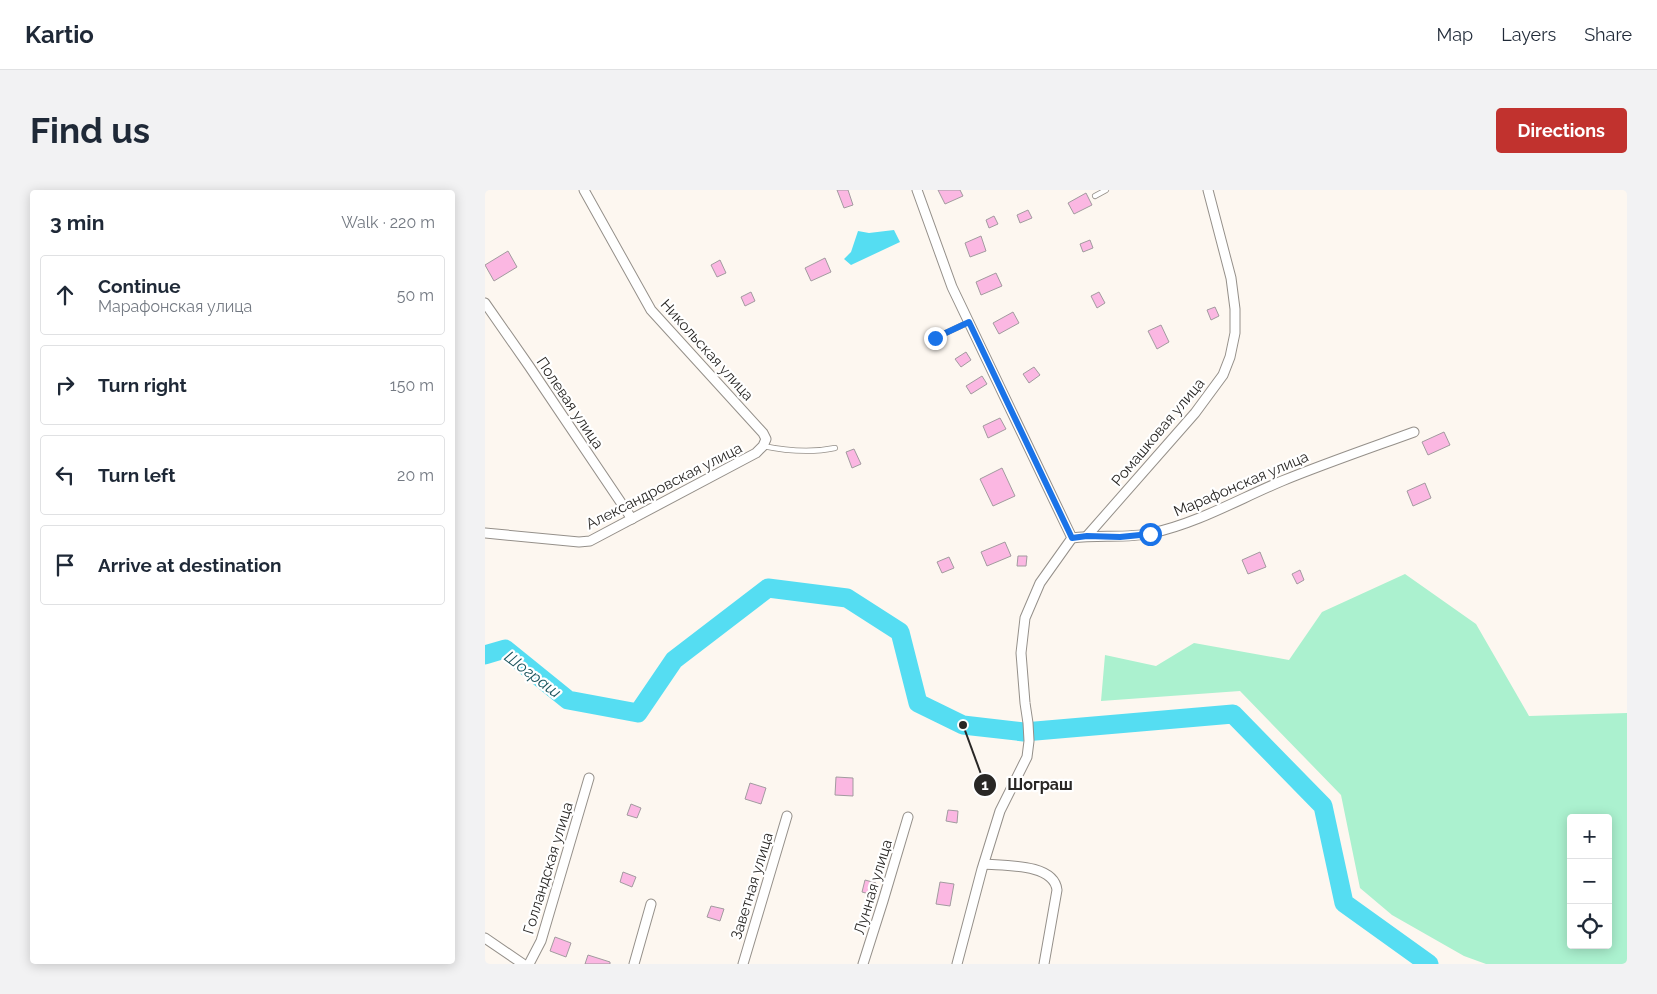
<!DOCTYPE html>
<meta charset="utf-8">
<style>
body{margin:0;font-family:Raleway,sans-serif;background:#f2f2f3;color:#1f2937}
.controls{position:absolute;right:15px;bottom:15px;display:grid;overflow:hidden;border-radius:5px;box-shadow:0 2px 12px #0003}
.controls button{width:45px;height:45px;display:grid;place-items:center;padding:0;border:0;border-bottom:1px solid #e0e1e3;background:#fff;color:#1f2937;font:25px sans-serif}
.stop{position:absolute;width:15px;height:15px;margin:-11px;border:4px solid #1a73e8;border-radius:50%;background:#fff}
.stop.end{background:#1a73e8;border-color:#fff;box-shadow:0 1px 5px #0008}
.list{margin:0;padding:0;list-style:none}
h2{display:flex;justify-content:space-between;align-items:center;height:65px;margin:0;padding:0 20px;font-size:21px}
h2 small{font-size:16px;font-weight:400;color:#747a83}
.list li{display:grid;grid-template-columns:32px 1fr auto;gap:15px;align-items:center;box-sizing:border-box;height:80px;margin:0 10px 10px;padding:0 10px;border:1px solid #e0e1e3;border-radius:5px}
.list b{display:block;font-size:19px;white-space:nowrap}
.list p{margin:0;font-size:16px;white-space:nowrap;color:#747a83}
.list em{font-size:16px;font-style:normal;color:#747a83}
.icon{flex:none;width:28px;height:28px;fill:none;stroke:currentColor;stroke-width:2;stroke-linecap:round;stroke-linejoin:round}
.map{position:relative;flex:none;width:1142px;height:774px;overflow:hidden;border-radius:5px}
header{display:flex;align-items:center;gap:30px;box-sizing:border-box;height:70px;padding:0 25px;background:#fff;border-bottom:1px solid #e0e1e3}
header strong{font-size:24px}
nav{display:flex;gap:28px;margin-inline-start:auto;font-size:18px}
.intro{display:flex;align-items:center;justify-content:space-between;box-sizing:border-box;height:120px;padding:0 30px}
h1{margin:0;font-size:35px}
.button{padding:12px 22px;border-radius:5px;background:#c1322e;color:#fff;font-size:18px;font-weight:700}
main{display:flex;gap:30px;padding:0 30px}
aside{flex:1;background:#fff;border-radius:5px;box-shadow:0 2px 12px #0003}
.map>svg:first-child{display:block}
.green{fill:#abf1cf;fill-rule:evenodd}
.water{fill:#55ddf2}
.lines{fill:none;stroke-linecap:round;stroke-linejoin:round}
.river{stroke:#55ddf2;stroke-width:19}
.building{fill:#fbb7e2;stroke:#a29b9f}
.service-casing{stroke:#95908a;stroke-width:6}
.minor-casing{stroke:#95908a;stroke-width:11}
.service{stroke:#fff;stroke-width:4.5}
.minor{stroke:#fff;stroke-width:9}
.route{stroke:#1a73e8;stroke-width:6}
.labels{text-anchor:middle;stroke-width:4.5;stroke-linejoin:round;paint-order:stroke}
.street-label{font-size:15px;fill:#292725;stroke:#fff}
.water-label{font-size:16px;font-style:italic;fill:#1a535c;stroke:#fff}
.leader{fill:none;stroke:#292725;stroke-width:2}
.callout-dot{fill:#292725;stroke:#fff;stroke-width:2}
.mark-label{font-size:15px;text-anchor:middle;font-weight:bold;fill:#fff}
.callout-label{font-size:16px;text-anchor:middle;font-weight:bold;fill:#292725;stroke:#fff;stroke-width:4.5;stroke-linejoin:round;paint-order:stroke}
</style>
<header>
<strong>Kartio</strong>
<nav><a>Map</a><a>Layers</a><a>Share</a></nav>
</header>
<div class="intro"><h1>Find us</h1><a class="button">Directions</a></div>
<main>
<aside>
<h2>3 min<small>Walk · 220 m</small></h2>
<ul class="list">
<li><svg class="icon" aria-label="ahead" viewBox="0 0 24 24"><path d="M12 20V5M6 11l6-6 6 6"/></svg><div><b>Continue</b><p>Марафонская улица</p></div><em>50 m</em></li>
<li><svg class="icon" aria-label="right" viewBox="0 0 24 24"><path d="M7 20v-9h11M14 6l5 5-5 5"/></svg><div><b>Turn right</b></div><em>150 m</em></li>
<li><svg class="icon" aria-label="left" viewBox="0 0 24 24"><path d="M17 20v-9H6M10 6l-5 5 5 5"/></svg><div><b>Turn left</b></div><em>20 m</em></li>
<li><svg class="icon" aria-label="arrive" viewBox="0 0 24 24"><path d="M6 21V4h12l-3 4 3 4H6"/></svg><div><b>Arrive at destination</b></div></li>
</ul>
</aside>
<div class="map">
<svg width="1142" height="774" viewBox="0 0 1142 774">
<rect width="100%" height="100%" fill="#fdf7f0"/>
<path class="green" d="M920,384L991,434L1044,526L1142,523V774H1001L979,766L907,725L875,698L856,605L755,501L616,511L620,465L671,476L709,453L804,470L837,422ZM1086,628H1123V755H1086Z"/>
<path class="water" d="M409,40L415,52L366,75L359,69L366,62L373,41L384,43Z"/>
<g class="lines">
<path class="river" d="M0,465L20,459L83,510L153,523L189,470L283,398L362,408L415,442L433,513L478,535L539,542L748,524L838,616L859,713L944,774"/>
</g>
<g class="building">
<path d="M352,0H363L368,15L359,18Z"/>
<path d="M453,0H475L478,6L460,14Z"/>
<path d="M601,3L607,15L589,24L583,13Z"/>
<path d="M543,20L547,28L535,33L532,25Z"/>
<path d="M509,26L513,34L504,38L501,30Z"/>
<path d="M496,46L501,61L485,67L480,53Z"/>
<path d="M605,50L608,58L598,62L595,54Z"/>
<path d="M23,61L32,77L9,91L0,75Z"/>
<path d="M340,68L346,82L326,91L320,78Z"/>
<path d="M235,70L241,83L232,87L226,75Z"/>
<path d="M511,83L517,96L496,105L491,92Z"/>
<path d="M266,102L270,111L260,116L256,107Z"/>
<path d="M614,102L620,113L612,118L606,106Z"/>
<path d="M730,117L734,126L726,130L722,120Z"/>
<path d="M528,122L534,133L514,144L508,133Z"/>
<path d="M676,135L684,152L672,159L663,141Z"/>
<path d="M481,162L486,170L476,177L470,169Z"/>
<path d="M549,177L555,185L544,193L538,184Z"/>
<path d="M497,186L502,194L486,204L481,196Z"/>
<path d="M515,228L521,239L503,248L498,236Z"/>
<path d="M959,242L965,255L943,265L937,252Z"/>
<path d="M369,259L376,274L367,278L361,262Z"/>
<path d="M517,278L530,306L508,316L495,289Z"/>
<path d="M940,293L946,308L928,316L922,301Z"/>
<path d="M520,352L526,366L502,376L496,362Z"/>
<path d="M775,362L781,377L763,384L757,370Z"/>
<path d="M533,366H542L541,376H532Z"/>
<path d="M464,367L469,378L457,383L452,372Z"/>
<path d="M815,380L819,390L812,394L807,384Z"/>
<path d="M351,587L368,588V606L350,605Z"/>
<path d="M265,593L281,598L276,614L260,609Z"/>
<path d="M146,614L156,618L152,628L142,625Z"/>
<path d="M463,620L473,621L472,633L461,631Z"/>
<path d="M138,682L151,687L147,697L135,692Z"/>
<path d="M380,690L391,693L388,705L377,702Z"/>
<path d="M455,692L469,694L465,716L451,714Z"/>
<path d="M226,716L239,719L235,731L222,727Z"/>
<path d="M70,747L86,753L81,767L65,761Z"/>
<path d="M103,765L125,772V774H100Z"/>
</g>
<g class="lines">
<defs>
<g id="service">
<path d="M610,6L621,0"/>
<path d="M450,148L484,132"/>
<path d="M278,256C302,261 326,263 350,258"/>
</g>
<g id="minor">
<path d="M432,0L467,97L587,348L555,393L540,428L536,463L540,513L543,533L544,551L542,567L515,621L497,679L472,774"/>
<path d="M0,113L44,176L147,329"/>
<path d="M0,343L94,352L105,351L271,263L278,256L281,249L278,243L166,120L99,0"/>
<path d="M602,346L710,223L738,185L745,167L750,143V119L746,88L723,0"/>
<path d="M587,348C614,344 641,349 667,343C713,333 754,309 797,291C841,273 885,258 929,242"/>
<path d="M499,674C519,676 569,673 572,700L559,774"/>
<path d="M0,748L38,774"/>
<path d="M44,774L56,751L104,588"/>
<path d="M149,774L166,714"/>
<path d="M258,774L302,626"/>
<path d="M378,774L398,711L423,627"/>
</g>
</defs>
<use href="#service" class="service-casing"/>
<use href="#minor" class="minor-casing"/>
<use href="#service" class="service"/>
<use href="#minor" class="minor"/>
</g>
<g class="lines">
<path class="route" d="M450,148L484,132L587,348L602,346L635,347L665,344"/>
</g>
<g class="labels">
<g class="street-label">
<text transform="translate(222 160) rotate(48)" y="5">Никольская улица</text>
<text transform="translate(85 213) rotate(56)" y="5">Полевая улица</text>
<text transform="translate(673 242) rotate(-50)" y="5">Ромашковая улица</text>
<text transform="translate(756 294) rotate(-23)" y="5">Марафонская улица</text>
<text transform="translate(179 296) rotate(-27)" y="5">Александровская улица</text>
<text transform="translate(63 678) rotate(-73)" y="5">Голландская улица</text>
<text transform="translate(267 696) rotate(-73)" y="5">Заветная улица</text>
<text transform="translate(388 697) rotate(-73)" y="5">Лунная улица</text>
</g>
<g class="water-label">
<text transform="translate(48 484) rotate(37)" y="6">Шограш</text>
</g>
</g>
<path class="leader" d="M478 535L500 595"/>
<g class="callout-dot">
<circle cx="478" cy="535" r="5"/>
<circle cx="500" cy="595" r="12"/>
</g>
<g class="mark-label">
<text x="500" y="600">1</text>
</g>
<g class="callout-label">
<text x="555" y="600">Шограш</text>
</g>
</svg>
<div class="controls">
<button>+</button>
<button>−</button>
<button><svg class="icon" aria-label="locate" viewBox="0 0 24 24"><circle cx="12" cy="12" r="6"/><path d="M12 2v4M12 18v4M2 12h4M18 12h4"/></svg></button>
</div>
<div class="stop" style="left:665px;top:344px"></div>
<div class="stop end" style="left:450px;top:148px"></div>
</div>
</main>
